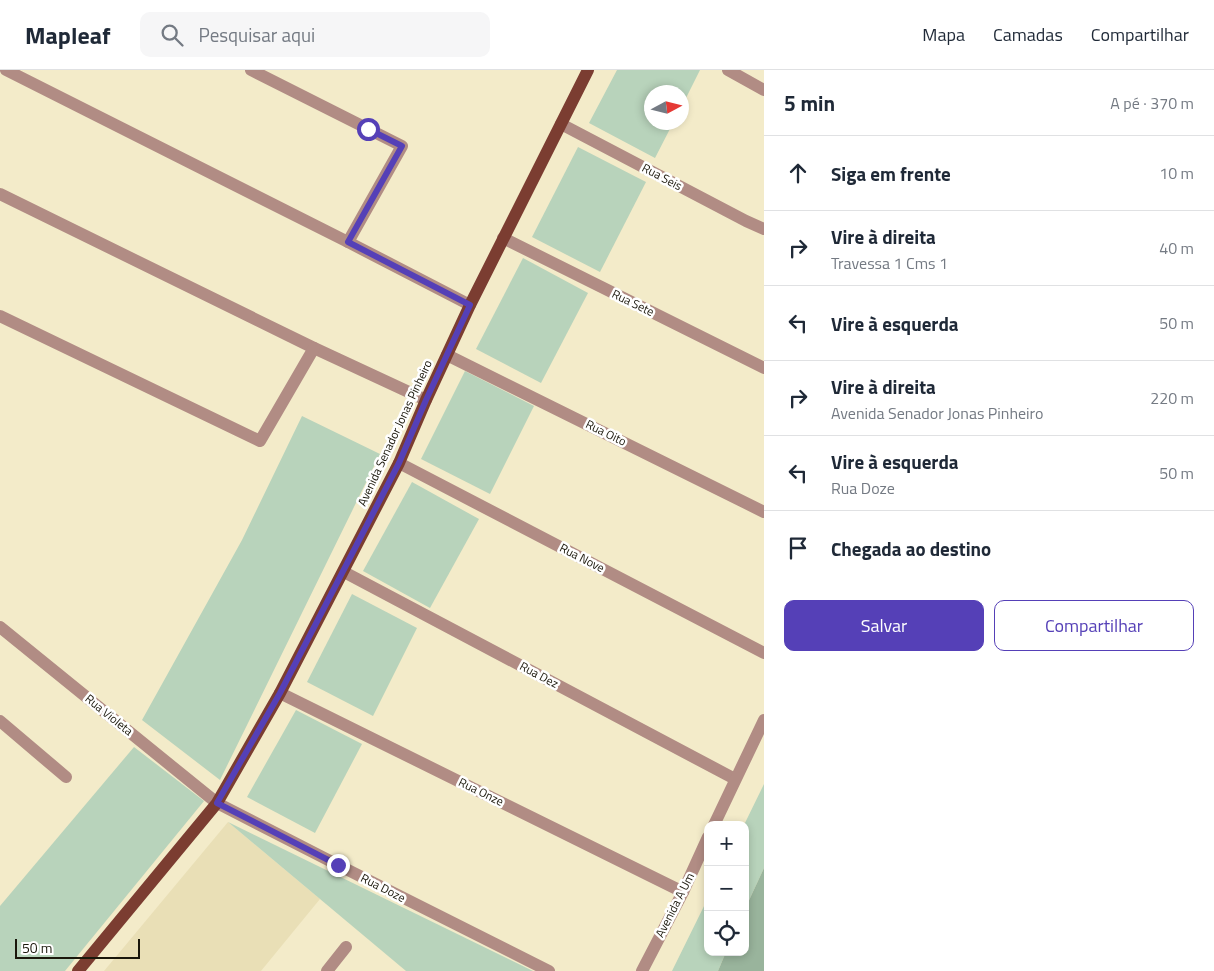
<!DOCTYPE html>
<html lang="pt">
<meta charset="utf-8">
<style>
body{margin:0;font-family:"Titillium Web",sans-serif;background:#f6f6f7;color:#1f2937}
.controls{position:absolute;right:15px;bottom:15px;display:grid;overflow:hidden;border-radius:10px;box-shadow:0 2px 8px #0003}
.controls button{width:45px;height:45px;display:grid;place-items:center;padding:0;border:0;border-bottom:1px solid #e0e1e3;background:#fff;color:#1f2937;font:25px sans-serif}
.compass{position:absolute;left:644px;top:15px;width:45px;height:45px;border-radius:50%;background:#fff;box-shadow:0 2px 8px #0003;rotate:83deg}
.scale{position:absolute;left:15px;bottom:12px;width:125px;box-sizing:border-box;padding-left:5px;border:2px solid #1a170b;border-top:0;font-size:14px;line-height:18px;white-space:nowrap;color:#1a170b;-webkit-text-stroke:4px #fff;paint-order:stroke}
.stop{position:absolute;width:15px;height:15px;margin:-11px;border:4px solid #5540b7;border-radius:50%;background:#fff}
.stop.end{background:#5540b7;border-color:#fff;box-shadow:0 1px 5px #0008}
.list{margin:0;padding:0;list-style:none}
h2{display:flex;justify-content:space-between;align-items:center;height:65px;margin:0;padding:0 20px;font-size:21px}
h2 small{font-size:16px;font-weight:400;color:#747a83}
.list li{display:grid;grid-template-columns:32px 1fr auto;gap:15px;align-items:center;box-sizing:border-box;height:75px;padding:0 20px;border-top:1px solid #e0e1e3}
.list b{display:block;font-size:19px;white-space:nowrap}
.list p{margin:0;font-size:16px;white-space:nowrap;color:#747a83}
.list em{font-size:16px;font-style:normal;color:#747a83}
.actions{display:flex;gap:10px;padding:15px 20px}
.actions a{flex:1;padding:11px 0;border:1px solid #5540b7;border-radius:10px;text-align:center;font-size:18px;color:#5540b7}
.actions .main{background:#5540b7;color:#fff}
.icon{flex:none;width:28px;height:28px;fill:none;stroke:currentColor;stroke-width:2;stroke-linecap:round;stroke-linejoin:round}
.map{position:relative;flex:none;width:764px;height:901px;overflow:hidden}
header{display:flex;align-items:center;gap:30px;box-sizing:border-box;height:70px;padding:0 25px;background:#fff;border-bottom:1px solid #e0e1e3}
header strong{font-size:24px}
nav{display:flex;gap:28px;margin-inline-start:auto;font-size:18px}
.search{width:350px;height:45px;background:#f6f6f7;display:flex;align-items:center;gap:12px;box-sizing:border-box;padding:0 18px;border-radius:10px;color:#747a83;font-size:19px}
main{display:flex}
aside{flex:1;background:#fff}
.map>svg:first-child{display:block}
.built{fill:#e9dfb6}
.green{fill:#b8d3bb}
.forest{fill:#99b49c}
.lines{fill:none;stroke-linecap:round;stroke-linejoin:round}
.minor{stroke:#b18c84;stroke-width:12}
.major{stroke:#7b3d31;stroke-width:12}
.route{stroke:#5540b7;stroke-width:6}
.labels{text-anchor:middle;stroke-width:5;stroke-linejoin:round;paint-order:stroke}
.street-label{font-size:12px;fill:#1a170b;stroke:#fff}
</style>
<header>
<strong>Mapleaf</strong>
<div class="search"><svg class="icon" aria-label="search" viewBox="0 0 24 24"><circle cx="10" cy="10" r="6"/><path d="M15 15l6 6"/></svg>Pesquisar aqui</div>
<nav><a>Mapa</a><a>Camadas</a><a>Compartilhar</a></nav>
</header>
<main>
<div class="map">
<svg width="764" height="901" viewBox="0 0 764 901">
<rect width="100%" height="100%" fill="#f3ebc9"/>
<path class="built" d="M228,752L320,829L261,901H104Z"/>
<g class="green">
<path d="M617,0H700L682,36V22H652V52L673,53L655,88L589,53Z"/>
<path d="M578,77L646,112L600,202L532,167Z"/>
<path d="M523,188L588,223L541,313L476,279Z"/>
<path d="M465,301L534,336L490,424L421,389Z"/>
<path d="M302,346L380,384L220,710L142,650L242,470Z"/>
<path d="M412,412L479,449L430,538L363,501Z"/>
<path d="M352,524L417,558L373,646L307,612Z"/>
<path d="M296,640L362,674L315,763L247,727Z"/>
<path d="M134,677L204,731L65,901H0V836Z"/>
<path d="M764,714V798L745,839V755H744Z"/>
<path d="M228,752L533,901H406Z"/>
<path d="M708,828V882H726L718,901H672Z"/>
</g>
<path class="forest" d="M764,798V901H718L726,882H745V839Z"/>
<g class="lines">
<g class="minor">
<path d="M6,0L348,172L470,235"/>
<path d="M251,0L402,76L348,172"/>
<path d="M728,0L764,20"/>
<path d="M561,54L746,151L764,159"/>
<path d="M0,124L314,278L426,330"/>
<path d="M503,168L764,298"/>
<path d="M0,246L260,371L314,278"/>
<path d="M447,285L764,442"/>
<path d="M399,393L764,583"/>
<path d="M344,502L735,709"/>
<path d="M0,557L217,733L338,795L549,901"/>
<path d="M280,623L683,822"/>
<path d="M0,651L66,707"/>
<path d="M714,755L764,650"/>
<path d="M327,901L346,877"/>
<path d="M642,901L683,822L708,767"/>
</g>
<path class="major" d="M78,901L217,733L280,623L399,393L426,330L470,235L588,0"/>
</g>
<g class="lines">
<path class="route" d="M338,795L217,733L280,623L399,393L426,330L470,235L348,172L402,76L368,59"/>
</g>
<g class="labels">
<g class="street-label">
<text transform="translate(662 107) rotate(28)" y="4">Rua Seis</text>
<text transform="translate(633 233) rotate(26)" y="4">Rua Sete</text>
<text transform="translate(395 363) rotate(-65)" y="4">Avenida Senador Jonas Pinheiro</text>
<text transform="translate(606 363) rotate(26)" y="4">Rua Oito</text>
<text transform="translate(582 488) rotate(27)" y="4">Rua Nove</text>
<text transform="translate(539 605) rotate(28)" y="4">Rua Dez</text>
<text transform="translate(109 645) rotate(39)" y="4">Rua Violeta</text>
<text transform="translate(481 722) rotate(26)" y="4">Rua Onze</text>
<text transform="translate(383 818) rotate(27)" y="4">Rua Doze</text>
<text transform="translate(675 835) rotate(-63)" y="4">Avenida A Um</text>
</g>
</g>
</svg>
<div class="controls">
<button>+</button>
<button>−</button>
<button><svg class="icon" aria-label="locate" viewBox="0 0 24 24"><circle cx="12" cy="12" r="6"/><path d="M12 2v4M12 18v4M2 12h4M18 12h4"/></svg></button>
</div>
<svg class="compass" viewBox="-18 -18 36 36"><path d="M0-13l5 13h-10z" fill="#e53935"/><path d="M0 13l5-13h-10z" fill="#747a83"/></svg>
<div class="scale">50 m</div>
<div class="stop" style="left:368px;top:59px"></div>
<div class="stop end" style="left:338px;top:795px"></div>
</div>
<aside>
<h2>5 min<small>A pé · 370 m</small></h2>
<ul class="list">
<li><svg class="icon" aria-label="ahead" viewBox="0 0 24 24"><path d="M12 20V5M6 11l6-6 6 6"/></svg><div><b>Siga em frente</b></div><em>10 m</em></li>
<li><svg class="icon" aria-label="right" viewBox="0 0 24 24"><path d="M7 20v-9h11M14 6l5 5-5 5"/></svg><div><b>Vire à direita</b><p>Travessa 1 Cms 1</p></div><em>40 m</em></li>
<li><svg class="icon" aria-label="left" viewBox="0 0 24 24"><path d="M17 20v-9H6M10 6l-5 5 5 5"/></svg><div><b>Vire à esquerda</b></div><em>50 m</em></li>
<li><svg class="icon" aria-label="right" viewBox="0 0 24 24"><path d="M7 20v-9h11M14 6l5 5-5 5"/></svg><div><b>Vire à direita</b><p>Avenida Senador Jonas Pinheiro</p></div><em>220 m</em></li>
<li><svg class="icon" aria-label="left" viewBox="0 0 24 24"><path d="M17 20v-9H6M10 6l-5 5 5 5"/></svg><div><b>Vire à esquerda</b><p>Rua Doze</p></div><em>50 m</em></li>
<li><svg class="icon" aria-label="arrive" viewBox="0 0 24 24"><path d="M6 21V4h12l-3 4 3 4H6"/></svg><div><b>Chegada ao destino</b></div></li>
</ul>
<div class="actions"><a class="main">Salvar</a><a>Compartilhar</a></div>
</aside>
</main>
